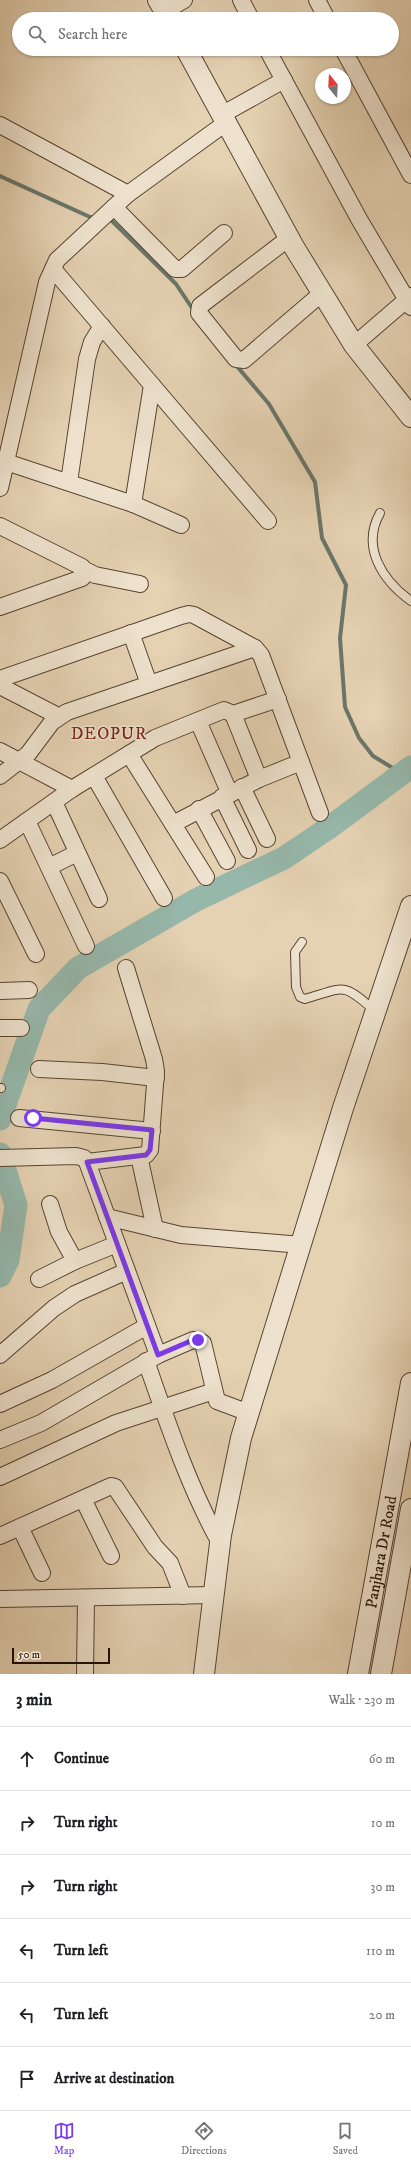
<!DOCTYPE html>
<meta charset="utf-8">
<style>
body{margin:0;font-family:"IM FELL DW Pica",serif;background:#f6f6f6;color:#202124}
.compass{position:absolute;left:315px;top:68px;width:36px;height:36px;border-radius:50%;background:#fff;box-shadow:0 1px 3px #0004;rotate:342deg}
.scale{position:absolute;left:12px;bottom:10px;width:98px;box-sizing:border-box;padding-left:4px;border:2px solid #281406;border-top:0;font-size:11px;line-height:14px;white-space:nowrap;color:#281406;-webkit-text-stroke:3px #eee2ce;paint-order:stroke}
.stop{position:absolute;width:12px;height:12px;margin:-9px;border:3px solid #7c3aed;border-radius:50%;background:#fff}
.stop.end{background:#7c3aed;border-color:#fff;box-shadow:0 1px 4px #0008}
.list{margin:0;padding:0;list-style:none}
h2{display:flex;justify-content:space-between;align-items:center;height:52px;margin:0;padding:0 16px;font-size:17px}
h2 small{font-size:13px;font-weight:400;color:#757577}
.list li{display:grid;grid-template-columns:26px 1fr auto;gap:12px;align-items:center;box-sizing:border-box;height:64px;padding:0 16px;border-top:1px solid #e0e0e0}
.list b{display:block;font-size:15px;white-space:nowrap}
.list em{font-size:13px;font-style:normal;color:#757577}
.icon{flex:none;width:22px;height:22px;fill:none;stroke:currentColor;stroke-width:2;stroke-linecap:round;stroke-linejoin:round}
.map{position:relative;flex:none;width:411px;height:1674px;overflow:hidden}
.search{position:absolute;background:#fff;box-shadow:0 1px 3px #0004;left:12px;right:12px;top:12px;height:44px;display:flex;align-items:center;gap:10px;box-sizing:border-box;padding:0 14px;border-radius:22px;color:#757577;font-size:15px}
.sheet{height:436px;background:#fff}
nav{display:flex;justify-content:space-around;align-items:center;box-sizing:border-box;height:56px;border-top:1px solid #e0e0e0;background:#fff;font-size:11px;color:#757577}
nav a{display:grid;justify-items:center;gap:2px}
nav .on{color:#7c3aed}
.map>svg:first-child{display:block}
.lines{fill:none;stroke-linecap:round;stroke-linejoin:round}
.stream{stroke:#6a7669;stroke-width:4}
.river{stroke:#96b8ab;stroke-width:23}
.service-casing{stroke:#574431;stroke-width:10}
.minor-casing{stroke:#574431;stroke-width:18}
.tertiary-casing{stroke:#574431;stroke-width:22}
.service{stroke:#eee2ce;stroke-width:8}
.minor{stroke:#eee2ce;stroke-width:16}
.tertiary{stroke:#eee2ce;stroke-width:20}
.route{stroke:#7c3aed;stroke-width:5}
.labels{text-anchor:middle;stroke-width:3.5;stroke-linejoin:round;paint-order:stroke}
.street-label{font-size:16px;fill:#281406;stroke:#eee2ce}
.neighbourhood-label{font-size:17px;letter-spacing:1px;fill:#7a1f14;stroke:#eee2ce}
</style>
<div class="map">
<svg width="411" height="1674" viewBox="0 0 411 1674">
<rect width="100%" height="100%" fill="#e5d2b3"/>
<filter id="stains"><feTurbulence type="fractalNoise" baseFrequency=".005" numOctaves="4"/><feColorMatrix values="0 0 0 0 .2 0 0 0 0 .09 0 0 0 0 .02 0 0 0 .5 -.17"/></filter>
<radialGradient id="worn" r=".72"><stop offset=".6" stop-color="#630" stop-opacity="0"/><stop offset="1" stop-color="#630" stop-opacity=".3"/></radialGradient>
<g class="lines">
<g class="stream">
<path d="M0,176L90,217L97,218"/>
<path d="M107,220H111L176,284L194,311"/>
<path d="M235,364L269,404L315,482L322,538L346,585L340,638L345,707L359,738L373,756L401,773"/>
</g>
<g class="river">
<path d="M0,1119L39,1009L78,968L196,900L284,858L330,827L411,767"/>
<path d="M0,1154L16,1205L8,1260L0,1276"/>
</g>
<defs>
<g id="service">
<path d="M380,513C361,547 382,580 411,601"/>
<path d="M302,942L295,952L296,987L300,997L305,999C346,987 342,982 375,1011"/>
<path d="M0,1088H1"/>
</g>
<g id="minor">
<path d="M241,0L251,19"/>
<path d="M317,0L327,19"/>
<path d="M165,11L184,0"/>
<path d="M267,49L359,219L411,307"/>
<path d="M343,49L411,175"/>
<path d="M223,114L284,80"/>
<path d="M0,125L128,194"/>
<path d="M114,207L175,269H182L224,233"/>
<path d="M289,238L200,306L199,313L236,359L244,360L322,293"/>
<path d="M53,269L268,521"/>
<path d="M354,345L411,296"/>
<path d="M6,462L133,504L181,525"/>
<path d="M69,482L87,359L92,342L102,326"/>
<path d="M0,488L47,282L57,260L128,194L227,122"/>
<path d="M133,504L152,385"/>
<path d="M0,526L82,567L85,574L82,578L0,607"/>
<path d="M85,570L95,575L140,584"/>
<path d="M131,633L149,684"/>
<path d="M0,679L181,616L189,614L194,615L255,648L261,655L320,813"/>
<path d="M0,686L58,716"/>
<path d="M233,714L278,699"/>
<path d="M198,721L230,794"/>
<path d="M0,751L72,789"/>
<path d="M129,754L206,877"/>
<path d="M0,776L28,754L52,722L67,712L255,648"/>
<path d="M94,776L164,898"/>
<path d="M242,787L267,839"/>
<path d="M222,797L248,850"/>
<path d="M54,802L99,899"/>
<path d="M199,809L227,861"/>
<path d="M27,821L86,946"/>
<path d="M173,824L259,779L301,762"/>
<path d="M0,840L72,789L155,738L224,710L233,714L259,779"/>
<path d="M49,867L77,853"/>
<path d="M0,881L36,954"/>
<path d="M0,991L29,990"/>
<path d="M0,1028H21"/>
<path d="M39,1069L102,1072L156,1078"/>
<path d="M19,1118L152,1131"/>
<path d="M139,1156L155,1229"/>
<path d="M0,1158L76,1156L84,1158L87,1162L158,1355L41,1423L0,1440"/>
<path d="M87,1162L146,1155L150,1150L156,1071L154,1059L126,968"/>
<path d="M50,1204L59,1232L75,1261"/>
<path d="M107,1217L181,1235L302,1245"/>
<path d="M39,1279L75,1261L117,1244"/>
<path d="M0,1355L54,1308L75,1294L127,1271"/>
<path d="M158,1355L193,1340H198L203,1343L217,1401L249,1413"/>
<path d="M146,1361C168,1424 188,1485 220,1543"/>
<path d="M0,1404L52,1380L147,1326"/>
<path d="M0,1477L116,1423L214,1391"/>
<path d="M83,1499L111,1556"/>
<path d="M20,1527L42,1573"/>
<path d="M0,1536L111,1486L115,1487L155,1547L170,1563L183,1596"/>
<path d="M0,1599L214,1595"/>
<path d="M85,1674L86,1598"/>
</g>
<g id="tertiary">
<path d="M158,0L169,19"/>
<path d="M186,49L294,247L354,345L411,417"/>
<path d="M204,1674L221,1535L241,1438L343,1108L411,906"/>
<path id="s1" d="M358,1674L411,1383"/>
<path d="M381,1674L411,1509"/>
</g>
</defs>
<use href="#service" class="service-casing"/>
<use href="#minor" class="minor-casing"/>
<use href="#tertiary" class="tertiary-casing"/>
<use href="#service" class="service"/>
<use href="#minor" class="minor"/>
<use href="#tertiary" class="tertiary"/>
</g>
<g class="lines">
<path class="route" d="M33,1118L152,1130L150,1150L146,1155L87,1162L158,1355L193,1340H198"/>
</g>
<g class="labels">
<g class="street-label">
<text dy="6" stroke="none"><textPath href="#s1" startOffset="124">Panjhara Dr Road</textPath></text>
</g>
<g class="neighbourhood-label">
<text x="109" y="739">DEOPUR</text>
</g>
</g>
<rect width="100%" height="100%" filter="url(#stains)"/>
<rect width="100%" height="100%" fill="url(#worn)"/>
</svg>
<svg class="compass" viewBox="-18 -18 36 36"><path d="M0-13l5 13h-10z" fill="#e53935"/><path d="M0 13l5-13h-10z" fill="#757577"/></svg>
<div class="scale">50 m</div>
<div class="stop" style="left:33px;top:1118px"></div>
<div class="stop end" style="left:198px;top:1340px"></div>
<div class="search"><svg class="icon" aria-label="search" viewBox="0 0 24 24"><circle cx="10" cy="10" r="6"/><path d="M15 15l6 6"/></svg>Search here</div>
</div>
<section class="sheet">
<h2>3 min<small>Walk · 230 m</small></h2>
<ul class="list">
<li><svg class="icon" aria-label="ahead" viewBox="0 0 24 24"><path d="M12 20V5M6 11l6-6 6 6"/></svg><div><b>Continue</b></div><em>60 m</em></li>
<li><svg class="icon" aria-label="right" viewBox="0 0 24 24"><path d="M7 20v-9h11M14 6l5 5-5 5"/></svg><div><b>Turn right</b></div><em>10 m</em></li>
<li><svg class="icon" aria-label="right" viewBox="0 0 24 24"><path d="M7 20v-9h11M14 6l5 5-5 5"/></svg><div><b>Turn right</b></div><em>30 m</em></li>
<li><svg class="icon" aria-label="left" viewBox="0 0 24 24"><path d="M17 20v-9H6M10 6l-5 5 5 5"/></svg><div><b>Turn left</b></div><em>110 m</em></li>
<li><svg class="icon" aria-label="left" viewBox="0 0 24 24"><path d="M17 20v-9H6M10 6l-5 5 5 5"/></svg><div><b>Turn left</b></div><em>20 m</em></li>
<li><svg class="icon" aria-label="arrive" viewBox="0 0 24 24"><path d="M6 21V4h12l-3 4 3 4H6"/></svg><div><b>Arrive at destination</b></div></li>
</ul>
</section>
<nav>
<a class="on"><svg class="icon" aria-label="map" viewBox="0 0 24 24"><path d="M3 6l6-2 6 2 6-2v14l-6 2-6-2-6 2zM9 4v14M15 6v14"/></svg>Map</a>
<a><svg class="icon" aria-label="directions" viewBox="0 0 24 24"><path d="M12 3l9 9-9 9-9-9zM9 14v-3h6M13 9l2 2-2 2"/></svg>Directions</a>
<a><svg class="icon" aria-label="saved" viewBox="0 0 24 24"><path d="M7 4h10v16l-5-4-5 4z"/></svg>Saved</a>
</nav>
